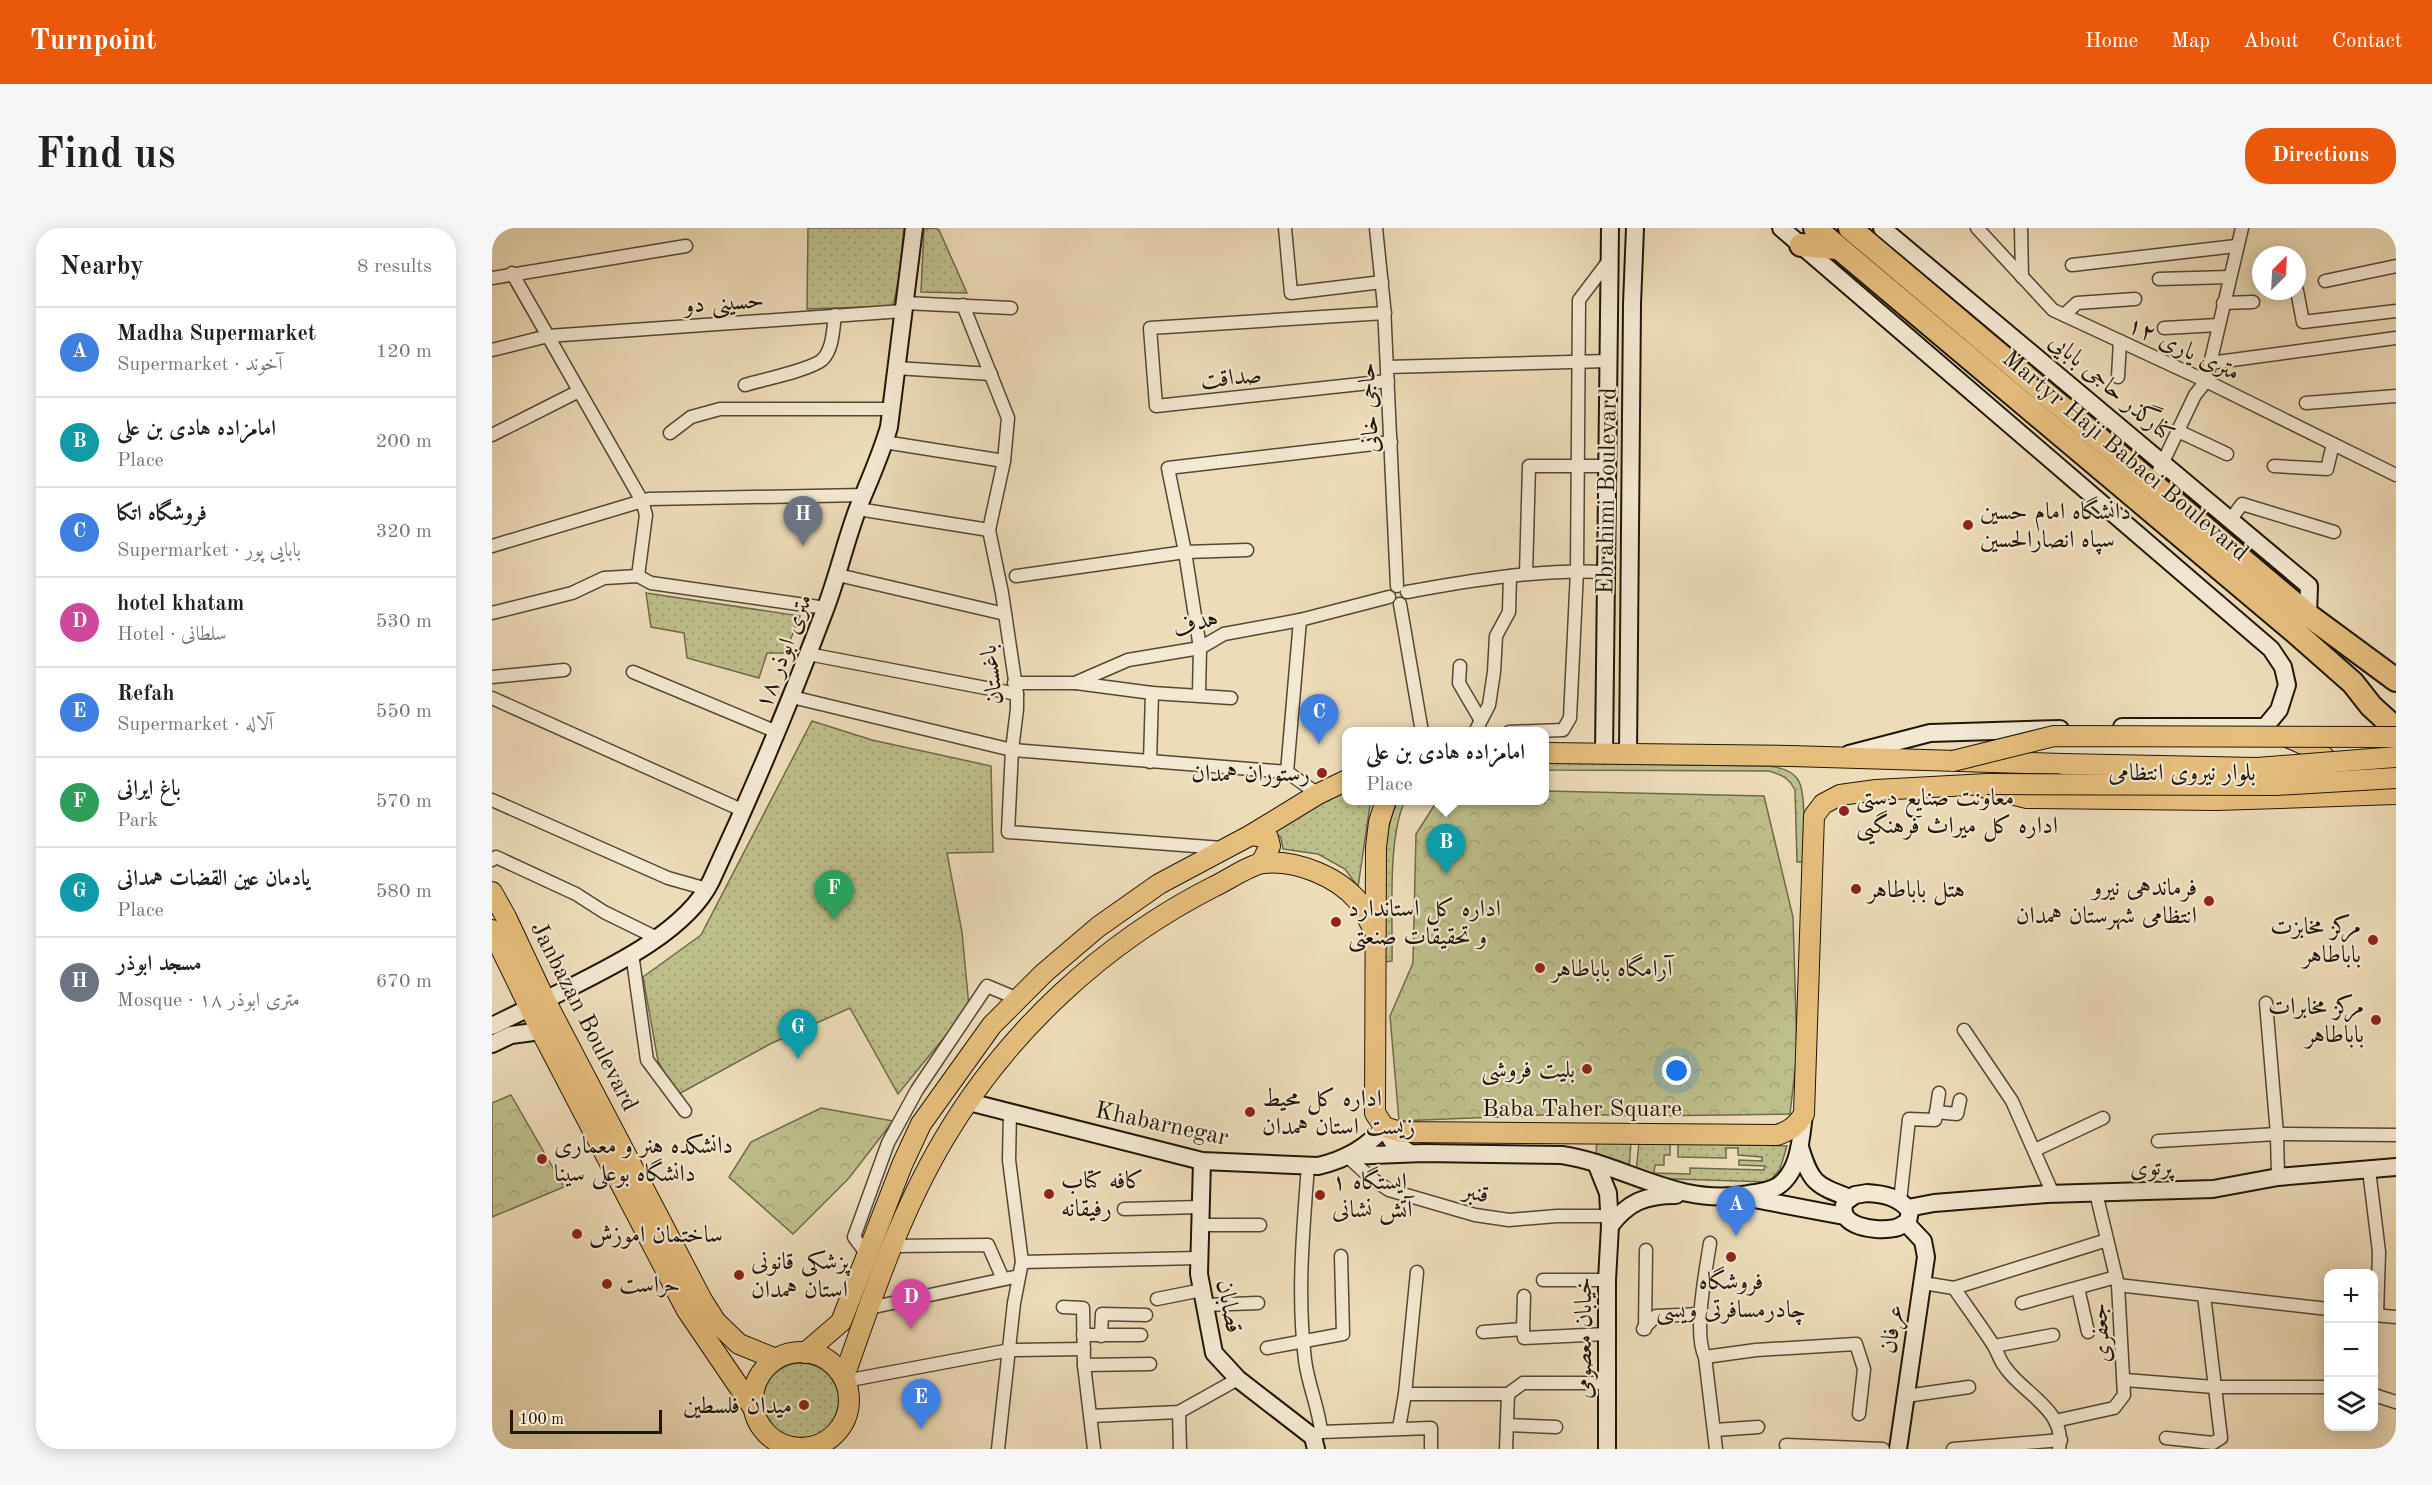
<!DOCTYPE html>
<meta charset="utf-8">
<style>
body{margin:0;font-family:"Old Standard TT",Amiri,serif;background:#f6f6f6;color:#202124}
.controls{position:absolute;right:18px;bottom:18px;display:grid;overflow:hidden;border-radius:12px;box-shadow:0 3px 15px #0003}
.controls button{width:54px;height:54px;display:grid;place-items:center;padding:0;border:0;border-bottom:2px solid #e0e0e0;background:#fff;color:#202124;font:30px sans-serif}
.compass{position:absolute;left:1760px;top:18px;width:54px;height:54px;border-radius:50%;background:#fff;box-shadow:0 3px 15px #0003;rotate:24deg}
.scale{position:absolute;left:18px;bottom:15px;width:152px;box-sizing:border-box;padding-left:6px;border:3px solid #201608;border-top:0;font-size:16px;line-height:21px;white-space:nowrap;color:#201608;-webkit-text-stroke:4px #f3e8d1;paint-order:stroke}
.you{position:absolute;left:1185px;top:843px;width:21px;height:21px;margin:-15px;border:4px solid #fff;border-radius:50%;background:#1a73e8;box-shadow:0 0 0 9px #1a73e833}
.badge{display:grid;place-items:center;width:39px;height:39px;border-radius:50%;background:#ea580c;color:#fff;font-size:20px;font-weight:700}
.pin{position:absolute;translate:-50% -50px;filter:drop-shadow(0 2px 3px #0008)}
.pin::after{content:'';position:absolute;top:32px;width:21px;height:18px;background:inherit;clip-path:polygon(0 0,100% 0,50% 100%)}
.popup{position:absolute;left:850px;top:499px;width:207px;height:78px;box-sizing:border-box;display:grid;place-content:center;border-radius:12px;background:#fff;filter:drop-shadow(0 2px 4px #0005);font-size:20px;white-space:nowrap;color:#757577}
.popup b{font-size:22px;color:#202124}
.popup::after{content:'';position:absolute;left:50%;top:100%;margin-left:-12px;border:12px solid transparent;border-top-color:#fff}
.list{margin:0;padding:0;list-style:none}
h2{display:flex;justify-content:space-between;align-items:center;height:78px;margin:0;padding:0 24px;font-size:26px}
h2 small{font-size:20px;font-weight:400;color:#757577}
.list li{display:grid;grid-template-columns:39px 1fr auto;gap:18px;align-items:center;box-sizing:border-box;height:90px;padding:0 24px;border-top:2px solid #e0e0e0}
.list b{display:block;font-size:22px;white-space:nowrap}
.list p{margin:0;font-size:20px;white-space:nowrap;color:#757577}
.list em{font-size:20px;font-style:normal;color:#757577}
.icon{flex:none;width:33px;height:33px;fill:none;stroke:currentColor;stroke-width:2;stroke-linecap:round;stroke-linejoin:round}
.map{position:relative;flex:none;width:1904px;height:1221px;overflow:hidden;border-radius:24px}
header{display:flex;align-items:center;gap:36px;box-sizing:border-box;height:84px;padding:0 30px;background:#ea580c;color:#fff}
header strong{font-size:28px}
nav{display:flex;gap:33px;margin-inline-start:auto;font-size:21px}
.intro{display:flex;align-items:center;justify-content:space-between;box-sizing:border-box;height:144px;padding:0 36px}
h1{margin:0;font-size:42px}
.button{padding:15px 27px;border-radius:24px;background:#ea580c;color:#fff;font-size:21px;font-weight:700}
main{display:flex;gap:36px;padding:0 36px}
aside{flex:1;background:#fff;border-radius:24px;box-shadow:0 3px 15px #0003}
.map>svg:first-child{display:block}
.grass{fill:url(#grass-dots);stroke:#6e6a4a;stroke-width:1.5}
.forest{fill:url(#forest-crowns);stroke:#6e6a4a;stroke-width:1.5}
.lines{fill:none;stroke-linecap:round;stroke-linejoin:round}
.street-casing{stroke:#534834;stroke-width:15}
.secondary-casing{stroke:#201608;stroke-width:20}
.primary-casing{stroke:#201608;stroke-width:22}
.highway-casing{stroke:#201608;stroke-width:26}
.street{stroke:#f3e8d1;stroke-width:12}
.secondary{stroke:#f3e8d1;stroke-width:16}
.primary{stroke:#e6be7c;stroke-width:20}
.highway{stroke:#e6be7c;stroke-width:22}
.primary-bridge-casing{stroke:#201608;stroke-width:22;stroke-linecap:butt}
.primary-bridge{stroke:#e6be7c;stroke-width:20}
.poi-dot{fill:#8f2418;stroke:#f3e8d1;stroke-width:2}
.labels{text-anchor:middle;stroke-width:4.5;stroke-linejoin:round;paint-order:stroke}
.street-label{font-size:24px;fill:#201608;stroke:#f3e8d1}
.poi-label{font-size:24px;fill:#201608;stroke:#f3e8d1;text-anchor:start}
</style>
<header>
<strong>Turnpoint</strong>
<nav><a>Home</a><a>Map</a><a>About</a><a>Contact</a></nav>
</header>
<div class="intro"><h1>Find us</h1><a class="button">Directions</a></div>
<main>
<aside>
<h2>Nearby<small>8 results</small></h2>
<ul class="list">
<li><span class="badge" style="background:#3f7fe0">A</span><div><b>Madha Supermarket</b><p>Supermarket · آخوند</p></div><em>120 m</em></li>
<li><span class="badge" style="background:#0f9aa8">B</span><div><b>امامزاده هادی بن علی</b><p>Place</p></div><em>200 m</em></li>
<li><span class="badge" style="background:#3f7fe0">C</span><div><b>فروشگاه اتکا</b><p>Supermarket · بابایی پور</p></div><em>320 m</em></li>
<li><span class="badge" style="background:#d1479c">D</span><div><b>hotel khatam</b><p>Hotel · سلطانی</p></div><em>530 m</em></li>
<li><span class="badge" style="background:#3f7fe0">E</span><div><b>Refah</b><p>Supermarket · آلاله</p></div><em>550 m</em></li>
<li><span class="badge" style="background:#2e9e5b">F</span><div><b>باغ ایرانی</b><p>Park</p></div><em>570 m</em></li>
<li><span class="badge" style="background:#0f9aa8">G</span><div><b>یادمان عین القضات همدانی</b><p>Place</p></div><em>580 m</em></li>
<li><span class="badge" style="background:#6b7280">H</span><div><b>مسجد ابوذر</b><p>Mosque · ۱۸ متری ابوذر</p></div><em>670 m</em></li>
</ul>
</aside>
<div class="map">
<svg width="1904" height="1221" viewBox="0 0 1904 1221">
<defs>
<pattern id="grass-dots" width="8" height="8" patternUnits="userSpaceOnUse" patternTransform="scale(1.5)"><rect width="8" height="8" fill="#bdbf8b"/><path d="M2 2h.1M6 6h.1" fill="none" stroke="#a2a376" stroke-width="1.8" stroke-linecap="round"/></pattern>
<pattern id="forest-crowns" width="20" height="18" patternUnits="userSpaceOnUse" patternTransform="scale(1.5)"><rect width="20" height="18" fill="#bdbf8b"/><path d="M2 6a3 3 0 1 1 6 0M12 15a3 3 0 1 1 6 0" fill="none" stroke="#a2a376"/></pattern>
</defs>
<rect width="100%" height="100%" fill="#eddcb8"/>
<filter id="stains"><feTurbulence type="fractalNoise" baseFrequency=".00333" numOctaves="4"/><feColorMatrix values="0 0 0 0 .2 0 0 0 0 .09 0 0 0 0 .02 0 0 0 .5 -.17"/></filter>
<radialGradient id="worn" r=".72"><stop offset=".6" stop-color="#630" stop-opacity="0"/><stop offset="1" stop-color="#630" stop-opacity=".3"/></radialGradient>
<g class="grass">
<path d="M316,0H412L407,50L401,78L315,81Z"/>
<path d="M443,0L447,2L475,65L429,64L432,1Z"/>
<path d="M154,365L308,388L293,425H275L267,450L195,430L192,405L159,399Z"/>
<path d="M320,493L380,512L499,538L501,624L455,625L470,704L477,779L406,866L358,780L278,816L185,867L166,833L151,749L209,707Z"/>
<path d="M1053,535L1277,538C1288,540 1300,542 1306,552C1315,565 1311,616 1311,634H1305L1303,562C1297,550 1290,547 1277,543L1053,542Z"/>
<path d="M855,559V572L881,573L878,577L866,659L853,641L826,626L791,621L789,610L780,600Z"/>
<path d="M906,573H913C895,610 901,690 900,733L893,734C893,690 886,609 906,573Z"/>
<path d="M1105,912L1139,914L1137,942L1144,944L1147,914L1178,915V927H1172V937H1163L1162,945L1198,946V940L1272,942L1273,938L1247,937V932L1270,933V929L1246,927V920H1234V930L1186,929V915L1295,918L1288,941L1277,954L1150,950L1104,925Z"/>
<circle cx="309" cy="1173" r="38"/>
</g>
<g class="forest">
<path d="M1053,563L1272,568L1301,689L1305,825L1298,886L1152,888L1076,886L907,893L898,788L921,735L924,606L945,573L1053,572Z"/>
<path d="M19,867L72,959L0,989V875Z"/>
<path d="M329,880L401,893L357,950L301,1006L237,949L259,914Z"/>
</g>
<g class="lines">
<defs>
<g id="street">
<path d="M793,0L799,65L890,54"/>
<path d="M884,0L892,78L905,358"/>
<path d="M1485,0L1561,82L1714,153L1904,247"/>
<path d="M1529,0L1530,49"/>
<path d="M1580,37L1744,18"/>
<path d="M20,45L150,273L154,287L146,348"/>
<path d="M0,50L194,18"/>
<path d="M1667,51L1737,49"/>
<path d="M1833,53L1904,38"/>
<path d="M1805,63L1811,94L1904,83"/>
<path d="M412,75L519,80"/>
<path d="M1731,75L1761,74"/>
<path d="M471,77L516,190L512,233L497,302L510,365L525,466V481L520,522L516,604L730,620"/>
<path d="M893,85L658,100L664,178L896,153"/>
<path d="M1572,87L1585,75L1643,71"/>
<path d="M1672,100L1726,97"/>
<path d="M0,122L56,108L411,83"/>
<path d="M1718,135L1904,110"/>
<path d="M895,139L1116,133"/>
<path d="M404,140L499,146"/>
<path d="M1626,149L1628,113"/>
<path d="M253,157C269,152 318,142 330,132C341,122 341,101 343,87"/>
<path d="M1814,175L1904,168"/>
<path d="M1686,203L1735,226"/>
<path d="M178,205L199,189L228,181H399"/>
<path d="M0,207L87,163"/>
<path d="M392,214L512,233"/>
<path d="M1782,238L1835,241L1841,216"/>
<path d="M1661,255L1703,167L1714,153L1750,0"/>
<path d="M366,281L497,302"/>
<path d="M1739,291L1750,276L1842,304"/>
<path d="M0,318L157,271L372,267"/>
<path d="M1034,346L1037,238H1115"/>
<path d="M346,347L513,386"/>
<path d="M146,348L159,355L334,380"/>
<path d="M524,348L693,324L755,322"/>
<path d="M915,364C980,352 1047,341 1114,344"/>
<path d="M908,376L930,504"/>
<path d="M0,385L80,365L112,350L146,348"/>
<path d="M316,426L525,466"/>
<path d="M968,438L967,455L988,491"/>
<path d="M141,444L285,504"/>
<path d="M0,449L72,442"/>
<path d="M522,455H583L636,432L708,420L732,406L808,392L897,369"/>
<path d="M584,455L660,465L739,470"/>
<path d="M707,466L708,420L693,324L676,240L899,214"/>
<path d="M300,469L520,522L795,544"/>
<path d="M0,470L252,583"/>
<path d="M983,504L997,477L1002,444L1004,408L1017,384L1018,348"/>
<path d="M1017,504L1071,502L1078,490L1085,343L1087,72L1118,31"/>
<path d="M658,534L660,465"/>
<path d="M795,544L808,392"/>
<path d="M795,544L826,566"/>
<path d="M0,572L176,650L215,661"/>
<path d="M0,632L4,629L84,666L112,684L165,710"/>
<path d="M140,725L155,832L193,883"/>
<path d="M1774,775L1785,906L1786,949"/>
<path d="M1472,802L1520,873L1561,966"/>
<path d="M1444,884L1465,886L1468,872"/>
<path d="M1666,913L1785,906L1904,907"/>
<path d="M1543,922L1611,890"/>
<path d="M855,928L879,950L897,962L983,987L1017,992L1065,988H1117"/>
<path d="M816,938C811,1003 805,1067 813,1132C816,1157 827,1180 829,1204"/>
<path d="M1877,942L1887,1024L1885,1087"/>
<path d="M1408,973L1417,891L1443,892L1447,865"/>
<path d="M632,981L708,979"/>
<path d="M708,997H768"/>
<path d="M1218,1015C1214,1042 1201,1105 1213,1129L1224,1221"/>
<path d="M401,1018L496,1017L511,1051"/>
<path d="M376,1028L362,1009L396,915L425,862L495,758L526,771"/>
<path d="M530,1034L706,1030"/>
<path d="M1051,1052H1115"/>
<path d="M1431,1055L1462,1060L1615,1012"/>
<path d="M1626,1057L1836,1081"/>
<path d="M1462,1060C1475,1079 1489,1098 1502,1118C1506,1125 1508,1133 1513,1139C1531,1166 1575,1182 1567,1221"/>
<path d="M1586,1060L1596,1104"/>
<path d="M665,1071L710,1062"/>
<path d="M1530,1075L1624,1049"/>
<path d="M712,1077L766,1075"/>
<path d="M571,1079L591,1080L592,1137L602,1221"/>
<path d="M377,1080L527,1048"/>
<path d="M1882,1087L1904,1089"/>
<path d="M1031,1101L1032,1068"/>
<path d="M1151,1101L1164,1088L1209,1086"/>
<path d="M1153,1101L1154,1022"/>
<path d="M991,1104L1031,1101L1032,1110L1115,1106"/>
<path d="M591,1107H649"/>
<path d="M609,1108L610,1086L654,1087"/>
<path d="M1502,1118L1561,1107"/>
<path d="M775,1120L851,1106L849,1028"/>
<path d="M1213,1129L1264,1122L1364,1116L1372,1141L1367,1186"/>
<path d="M592,1137L658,1136"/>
<path d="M1633,1152L1722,1159H1836"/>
<path d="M353,1153L518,1122L592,1121"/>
<path d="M913,1166H1016"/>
<path d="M1016,1166L1031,1155H1115"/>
<path d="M1882,1167L1904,1174"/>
<path d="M1414,1168L1477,1159"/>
<path d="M687,1184L688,1221"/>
<path d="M599,1188L687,1184L746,1151"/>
<path d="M1563,1193L1622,1180L1632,1167L1626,1057L1604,965"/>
<path d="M1015,1197L1064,1199"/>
<path d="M907,1200L913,1166L925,1044"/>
<path d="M1223,1202L1266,1199"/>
<path d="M822,1208L829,1204L939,1200V1221"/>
<path d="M1674,1210L1721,1215L1729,1210L1712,1067"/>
<path d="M1294,1217L1391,1221"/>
<path d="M506,1221L522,1075L530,1034L517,932L518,884"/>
<path d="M1014,1221L1016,1166"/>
<path d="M1461,1221L1569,1212"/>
</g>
<g id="secondary">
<path d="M1289,0L1779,421L1791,439L1795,457L1787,482L1773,499H1630"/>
<path d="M1390,0L1817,358L1816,387"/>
<path d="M1112,526L1118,0"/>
<path d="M1136,526L1140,76L1143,0"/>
<path d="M1357,526L1438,505L1568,501"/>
<path d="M53,772C106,745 192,708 219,653C261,563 299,472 334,379C346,347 354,312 366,280C377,253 389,227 397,199L422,0"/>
<path d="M0,798L37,780"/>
<path d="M0,816L19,807L49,803"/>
<path d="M477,874L710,933L826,938C852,932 875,920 892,899L900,913L918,925"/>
<path d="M1308,919C1319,955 1323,957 1358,970"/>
<path d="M855,928L932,925L1070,927C1135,937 1185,979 1256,966C1265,965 1278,963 1286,958C1308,943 1309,909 1312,886"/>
<path d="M710,933L707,1046L722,1125L746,1151L821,1209L824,1221"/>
<path d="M1104,935L1116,965L1118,998L1115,1052V1221"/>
<path d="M1375,965C1392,966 1407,969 1418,983L1416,993C1412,996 1407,999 1403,1000C1385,1004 1343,999 1353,974L1363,967Z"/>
<path d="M1257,970L1352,988"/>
<path d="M1416,980L1442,975L1555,966L1721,961L1786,949L1904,939"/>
<path d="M1118,998C1136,974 1153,967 1184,967"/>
<path d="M1406,1221L1434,1029L1431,1013L1414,995"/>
</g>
<g id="primary">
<path d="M1795,509C1821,520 1859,534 1831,568"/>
<path d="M1053,525L1299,528L1571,536"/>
<path d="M1494,560L1535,570L1725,572L1904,566"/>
<path d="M894,572L887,594L884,619L883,885L892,899L909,904L1285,907C1297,903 1305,898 1312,886L1322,588L1331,576L1348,567L1384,562L1495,556"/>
<path d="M759,607L776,610L778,618L769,635"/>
<path d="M0,664L14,689L53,772L210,1072L224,1094L247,1116L284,1131"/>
<path d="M0,702L49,803L194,1081L262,1181"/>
<circle cx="309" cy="1172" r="48"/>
<path d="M313,1125L349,1094L410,937L429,896L500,797L552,745L606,699L667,656L759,607L826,566L855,552"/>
<path d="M352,1149C380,1069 408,985 452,911C515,804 612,714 723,658C736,652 759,636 772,635C804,632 845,648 866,673C872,681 876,692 881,700"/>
</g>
<g id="highway">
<path d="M1323,0L1802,403L1861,455L1879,478L1904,501"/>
<path d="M1358,0L1816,387L1904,452"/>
<path d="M1309,17L1345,20"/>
</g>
</defs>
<use href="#street" class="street-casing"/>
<use href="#secondary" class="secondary-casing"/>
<use href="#primary" class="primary-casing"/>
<use href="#highway" class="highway-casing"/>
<use href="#street" class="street"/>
<use href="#secondary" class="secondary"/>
<use href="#primary" class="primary"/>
<use href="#highway" class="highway"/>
<defs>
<g id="primary-bridge">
<path d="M1461,533L1562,508L1904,509"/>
<path d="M1571,536L1765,540L1904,529"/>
<path d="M1495,556L1784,557L1904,550"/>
</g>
</defs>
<use href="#primary-bridge" class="primary-bridge-casing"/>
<use href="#primary-bridge" class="primary-bridge"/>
</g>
<g class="poi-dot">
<circle cx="1476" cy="297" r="6"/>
<circle cx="830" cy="545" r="6"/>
<circle cx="1352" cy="583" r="6"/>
<circle cx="1364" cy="661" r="6"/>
<circle cx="1717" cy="673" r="6"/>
<circle cx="844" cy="694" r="6"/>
<circle cx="1881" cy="712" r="6"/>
<circle cx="1048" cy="740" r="6"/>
<circle cx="1884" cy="792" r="6"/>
<circle cx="1095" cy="841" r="6"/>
<circle cx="758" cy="884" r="6"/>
<circle cx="50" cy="931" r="6"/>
<circle cx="557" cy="966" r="6"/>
<circle cx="828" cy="967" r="6"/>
<circle cx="85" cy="1006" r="6"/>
<circle cx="1239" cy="1029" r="6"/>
<circle cx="247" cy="1047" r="6"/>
<circle cx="115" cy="1056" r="6"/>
<circle cx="312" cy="1177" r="6"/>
</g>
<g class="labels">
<g class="street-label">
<text transform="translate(232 74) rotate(-4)" y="8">حسینی دو</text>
<text transform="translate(1692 120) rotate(25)" y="8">۱۲ متری یاری</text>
<text transform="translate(739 149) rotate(-6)" y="8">صداقت</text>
<text transform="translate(1620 159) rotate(40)" y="8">کنارگذر حاجی بابایی</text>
<text transform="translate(876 180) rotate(-93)" y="8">حاجی خانی</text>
<text transform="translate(1634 227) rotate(40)" y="8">Martyr Haji Babaei Boulevard</text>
<text transform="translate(1114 263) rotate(-89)" y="8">Ebrahimi Boulevard</text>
<text transform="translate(703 395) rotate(-18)" y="8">هدف</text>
<text transform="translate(291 423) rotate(-69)" y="8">۱۸ متری ابوذر</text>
<text transform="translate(499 447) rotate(-97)" y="8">باغستان</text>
<text x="1690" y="552">بلوار نیروی انتظامی</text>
<text transform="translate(93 788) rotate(63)" y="8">Janbazan Boulevard</text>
<text x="1090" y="888">Baba Taher Square</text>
<text transform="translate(670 895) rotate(12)" y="8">Khabarnegar</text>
<text transform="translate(1659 939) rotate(-2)" y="8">پرتوی</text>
<text transform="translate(984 964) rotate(13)" y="8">قنبر</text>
<text transform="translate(738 1078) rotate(79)" y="8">قصابان</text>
<text transform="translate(1399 1101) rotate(-81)" y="8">عرفان</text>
<text transform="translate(1608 1105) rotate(-94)" y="8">جعفری</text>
<text transform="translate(1091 1110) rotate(-90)" y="8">خیابان معصومی</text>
</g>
<g class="poi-label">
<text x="1488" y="291">دانشگاه امام حسین<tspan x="1488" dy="28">سپاه انصارالحسین</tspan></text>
<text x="818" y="553" text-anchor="end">رستوران همدان</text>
<text x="1364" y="577">معاونت صنایع دستی<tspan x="1364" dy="28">اداره کل میراث فرهنگیی</tspan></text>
<text x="1705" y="667" text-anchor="end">فرماندهی نیرو<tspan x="1705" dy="28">انتظامی شهرستان همدان</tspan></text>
<text x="1376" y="669">هتل باباطاهر</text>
<text x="856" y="688">اداره کل استاندارد<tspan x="856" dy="28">و تحقیقات صنعتی</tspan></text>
<text x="1869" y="706" text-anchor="end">مرکز مخابزت<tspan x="1869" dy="28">باباطاهر</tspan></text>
<text x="1060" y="748">آرامگاه باباطاهر</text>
<text x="1872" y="786" text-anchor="end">مرکز مخابرات<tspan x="1872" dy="28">باباطاهر</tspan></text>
<text x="1083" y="849" text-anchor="end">بلیت فروشی</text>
<text x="770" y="878">اداره کل محیط<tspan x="770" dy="28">زیست استان همدان</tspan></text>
<text x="62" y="925">دانشکده هنر و معماری<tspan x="62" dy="28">دانشگاه بوعلی سینا</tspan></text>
<text x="569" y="960">کافه کتاب<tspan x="569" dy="28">رفیقانه</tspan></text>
<text x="840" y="961">ایستگاه ۱<tspan x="840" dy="28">آتش نشانی</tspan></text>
<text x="97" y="1014">ساختمان اموزش</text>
<text x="259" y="1041">پزشکی قانونی<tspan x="259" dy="28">استان همدان</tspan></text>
<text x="1239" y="1061" text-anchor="middle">فروشگاه<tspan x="1239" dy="28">چادرمسافرتی ویسی</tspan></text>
<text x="127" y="1064">حراست</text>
<text x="300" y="1185" text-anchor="end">میدان فلسطین</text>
</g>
</g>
<rect width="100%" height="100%" filter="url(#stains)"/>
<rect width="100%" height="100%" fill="url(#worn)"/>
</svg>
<div class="controls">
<button>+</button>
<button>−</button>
<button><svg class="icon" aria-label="layers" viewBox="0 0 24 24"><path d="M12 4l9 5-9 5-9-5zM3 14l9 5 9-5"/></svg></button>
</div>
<svg class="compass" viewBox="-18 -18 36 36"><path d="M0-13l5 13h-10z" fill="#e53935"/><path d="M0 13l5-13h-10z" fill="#757577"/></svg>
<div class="scale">100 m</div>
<div class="you"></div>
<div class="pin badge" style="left:1244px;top:1008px;background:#3f7fe0">A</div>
<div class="pin badge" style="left:954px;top:646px;background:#0f9aa8">B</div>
<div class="popup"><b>امامزاده هادی بن علی</b>Place</div>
<div class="pin badge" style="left:827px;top:516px;background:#3f7fe0">C</div>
<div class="pin badge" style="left:419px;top:1101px;background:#d1479c">D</div>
<div class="pin badge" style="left:429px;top:1201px;background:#3f7fe0">E</div>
<div class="pin badge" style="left:342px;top:692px;background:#2e9e5b">F</div>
<div class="pin badge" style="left:306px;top:831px;background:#0f9aa8">G</div>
<div class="pin badge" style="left:311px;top:318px;background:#6b7280">H</div>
</div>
</main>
